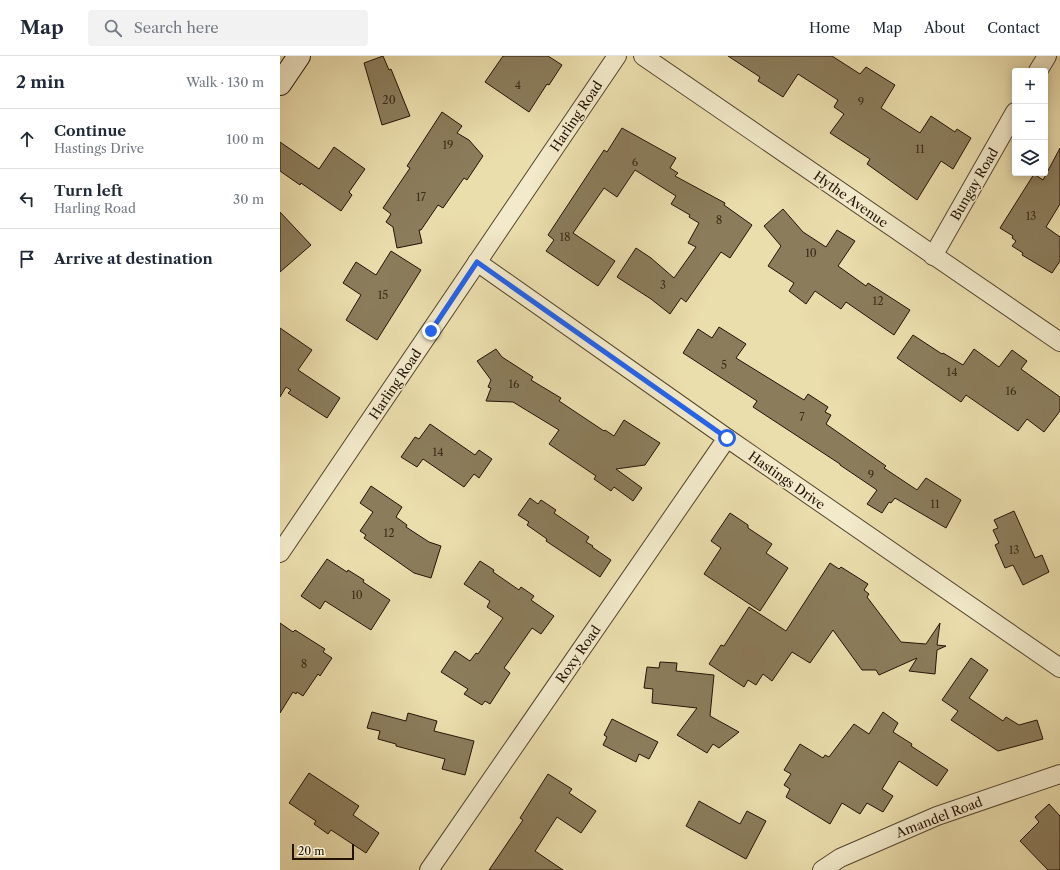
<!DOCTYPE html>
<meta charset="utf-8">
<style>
body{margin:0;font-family:"Libre Caslon Text",serif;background:#f2f2f3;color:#1f2937}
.controls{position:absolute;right:12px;top:12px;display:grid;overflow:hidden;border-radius:4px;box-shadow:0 2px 10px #0003}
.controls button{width:36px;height:36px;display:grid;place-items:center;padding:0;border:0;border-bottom:1px solid #e0e1e3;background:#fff;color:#1f2937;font:20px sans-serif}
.scale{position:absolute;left:12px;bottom:10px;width:62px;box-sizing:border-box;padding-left:4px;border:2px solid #231304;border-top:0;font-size:11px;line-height:14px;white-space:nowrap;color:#231304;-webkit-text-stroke:3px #f2eaca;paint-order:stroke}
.stop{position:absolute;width:12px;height:12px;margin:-9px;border:3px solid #2563eb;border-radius:50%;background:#fff}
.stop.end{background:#2563eb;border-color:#fff;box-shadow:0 1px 4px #0008}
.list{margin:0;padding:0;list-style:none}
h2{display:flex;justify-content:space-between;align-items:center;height:52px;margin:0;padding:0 16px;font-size:17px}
h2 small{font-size:13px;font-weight:400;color:#747a83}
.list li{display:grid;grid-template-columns:26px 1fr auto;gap:12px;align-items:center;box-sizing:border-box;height:60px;padding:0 16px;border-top:1px solid #e0e1e3}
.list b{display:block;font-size:15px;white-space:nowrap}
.list p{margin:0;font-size:13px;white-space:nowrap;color:#747a83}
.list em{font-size:13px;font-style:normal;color:#747a83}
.icon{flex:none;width:22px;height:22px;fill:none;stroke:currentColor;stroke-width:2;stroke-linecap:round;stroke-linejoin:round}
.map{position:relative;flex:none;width:780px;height:814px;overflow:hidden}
header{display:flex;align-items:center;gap:24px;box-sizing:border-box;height:56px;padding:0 20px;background:#fff;border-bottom:1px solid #e0e1e3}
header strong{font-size:19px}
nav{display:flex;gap:22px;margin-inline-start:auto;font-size:14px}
.search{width:280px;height:36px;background:#f2f2f3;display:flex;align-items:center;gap:10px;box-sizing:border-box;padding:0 14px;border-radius:4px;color:#747a83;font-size:15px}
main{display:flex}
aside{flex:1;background:#fff}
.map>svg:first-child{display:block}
.building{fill:#8b7d5c;stroke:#231304}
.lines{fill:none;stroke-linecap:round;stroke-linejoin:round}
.street-casing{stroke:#55462e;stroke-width:20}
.secondary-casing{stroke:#231304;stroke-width:24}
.street{stroke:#f2eaca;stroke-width:18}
.secondary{stroke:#f2eaca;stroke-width:22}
.route{stroke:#2563eb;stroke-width:5}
.labels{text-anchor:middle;stroke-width:3;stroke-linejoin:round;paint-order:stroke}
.number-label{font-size:11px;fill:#3d2e1a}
.street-label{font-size:13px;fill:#231304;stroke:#f2eaca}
</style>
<header>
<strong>Map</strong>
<div class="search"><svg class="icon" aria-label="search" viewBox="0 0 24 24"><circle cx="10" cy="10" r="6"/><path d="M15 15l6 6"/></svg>Search here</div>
<nav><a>Home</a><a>Map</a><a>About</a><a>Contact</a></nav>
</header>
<main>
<aside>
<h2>2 min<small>Walk · 130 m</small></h2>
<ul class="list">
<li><svg class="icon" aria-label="ahead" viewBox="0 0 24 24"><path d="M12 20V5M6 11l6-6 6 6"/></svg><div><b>Continue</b><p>Hastings Drive</p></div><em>100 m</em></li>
<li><svg class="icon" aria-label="left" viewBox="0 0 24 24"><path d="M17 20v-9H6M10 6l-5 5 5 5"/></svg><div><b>Turn left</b><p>Harling Road</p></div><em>30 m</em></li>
<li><svg class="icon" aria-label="arrive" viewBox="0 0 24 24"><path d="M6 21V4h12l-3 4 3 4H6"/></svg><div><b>Arrive at destination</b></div></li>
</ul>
</aside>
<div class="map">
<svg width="780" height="814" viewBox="0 0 780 814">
<rect width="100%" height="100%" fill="#ebdead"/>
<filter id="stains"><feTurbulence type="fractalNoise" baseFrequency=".005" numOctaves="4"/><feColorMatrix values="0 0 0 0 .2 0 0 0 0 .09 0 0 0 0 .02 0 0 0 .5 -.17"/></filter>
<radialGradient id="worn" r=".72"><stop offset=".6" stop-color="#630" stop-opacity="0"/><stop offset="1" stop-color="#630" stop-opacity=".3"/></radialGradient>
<g class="building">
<path d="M103,0L109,14L111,13L130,60L102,69L84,7Z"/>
<path d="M223,0H268L282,9L269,29L267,28L249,56L205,26Z"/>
<path d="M448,0H552L580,18L586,11L615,29L601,52L640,77L651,60L675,76L677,73L691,82L673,113L661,105L637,144L587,108L590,103L550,77L564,58L554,51L558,44L518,18L503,41L478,25L480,21Z"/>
<path d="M162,56L182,70L177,77L189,84L203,100L187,124L184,122L163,152L158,149L141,174H139L142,187L117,192L113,171L106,166L111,158L103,152L130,112L127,110Z"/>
<path d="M342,72L396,102L390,112L398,117L395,120L445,147L444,149L472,169L450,202L441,196L406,246L401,242L390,258L371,243L337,221L356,192L371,202L394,222L416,191L408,187L419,167L409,161L410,159L391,148L396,140L355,114L337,141L324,132L293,177L335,205L318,230L266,195L274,184L268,179L324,94L327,96Z"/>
<path d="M0,86L39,113L54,91L85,113L69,136L72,139L61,155L21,127L20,129L0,115Z"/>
<path d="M780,92V148L766,171L780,181V205L772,217L742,199L743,197L732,190L736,185L732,182L733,180L720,172L754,118L763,124Z"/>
<path d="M503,153L523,176L546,191L557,174L575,185L558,210L586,230L588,227L630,254L614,279L566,246L561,253L535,235L526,248L509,235L514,227L488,210L501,190L484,170Z"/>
<path d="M0,156L31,189L0,216Z"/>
<path d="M111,195L141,214L97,284L66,264L81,239L63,227L76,206L96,219Z"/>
<path d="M439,271L466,288L456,302L524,344L528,338L548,351L545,356L551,359L546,368L606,410L604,412L637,434L646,422L681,444L666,472L615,442L611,447L609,446L602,457L587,448L597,434L560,409V408L473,351L477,345L403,297L418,273L432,282Z"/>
<path d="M0,272L32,294L18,314L60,342L47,362L8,337L11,334L6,331L0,341Z"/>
<path d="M633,279L662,298L663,297L683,309L694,293L719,311L732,294L747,305L741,313L780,341V355L764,376L747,363L738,375L686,339L681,346L617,302Z"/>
<path d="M216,293L222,301L253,321L251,324L281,342L279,345L324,375L325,374L334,380L344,364L380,387L365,409L336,413L362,432L353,445L334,431L331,435L314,423L316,420L269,388L279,374L233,346L206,345L211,332L208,331L211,324L197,305Z"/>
<path d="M150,368L195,399L199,394L212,403L199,422L194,418L184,431L143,403L137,411L121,401L135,381L139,383Z"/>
<path d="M91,430L122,451L116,461L127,469L126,471L149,486L161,490L151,522L134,517L84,482L86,479L80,475L93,456L80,447Z"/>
<path d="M250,442L258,448L261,444L276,454L274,457L309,481L306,486L313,490L312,491L331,504L320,521L266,485L267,483L247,469L249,466L238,459Z"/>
<path d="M734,455L755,502L762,499L769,516L743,529L733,509L725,512L715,489L719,487L713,474L718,472L714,464Z"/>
<path d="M450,457L468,469V472L492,488L486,497L508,512L480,555L424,518L441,492L431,485Z"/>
<path d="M47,503L67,516L68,514L84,524L83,526L110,544L91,574L45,545L40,553L21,540Z"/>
<path d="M200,505L214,514L213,516L239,534L241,531L254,540L251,544L274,560L261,578L252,572L224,612L230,617L210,648L205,645L202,649L184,638L188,633L161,616L175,595L190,605L196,597L198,598L223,562L207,551L210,545L184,528Z"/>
<path d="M550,507L559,513L561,511L588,528L584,534L589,538L587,541L621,586L646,588L660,567L657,589L666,590L657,594L655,618L629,615L637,602L599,619L596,614H582L553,574L530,607L512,596L492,625L483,618L476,629L468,624L464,631L429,608L441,589L444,590L469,551L506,575Z"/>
<path d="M0,567L13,576L15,574L45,593L43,596L52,602L40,620L38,618L23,640L17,636L16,638L13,636L0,657Z"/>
<path d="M691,602L708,614L689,642L723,665L726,661L739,669L757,664L763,683L718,695L671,664L678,655L662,644Z"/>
<path d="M380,606L397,607L396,615L434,619L430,660L459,676L439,692L433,688L427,697L397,679L417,652L372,647L373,633L364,632L367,611L379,612Z"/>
<path d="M92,656L126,665L128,657L157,665L154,675L194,685L185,719L162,713L165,703L116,690V688L98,683L100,675L87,672Z"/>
<path d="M603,656L618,667L613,676L632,688L631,690L668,714L657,730L619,705L602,733L613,740L603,756L587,747L580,758L562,747L550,768L506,741L510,733L504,729L511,718L504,714L520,688L543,702L545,699L549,701L574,668L589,678Z"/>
<path d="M332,663L378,686L369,703L359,698L356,706L323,689L327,681L324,679Z"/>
<path d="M29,717L79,750L73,759L99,777L86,797L51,774L48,778L34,768L36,765L9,747Z"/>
<path d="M268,718L292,733L289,737L316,755L301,777L277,761L255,795L283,814H209L243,764L240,762Z"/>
<path d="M419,745L460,768L467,755L486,765L466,803L406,770Z"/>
<path d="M769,748L780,760V814H768L740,785L759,766L755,761Z"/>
</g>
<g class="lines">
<defs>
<g id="street">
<path d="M363,0L780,286"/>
<path d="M758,15L767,0"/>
<path d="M653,200L735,56"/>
<path d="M197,206L447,382L780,612"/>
<path d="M0,497L337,0"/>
<path d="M149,814L447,382"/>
<path d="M542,814L560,802L657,760L780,718"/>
</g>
<path id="secondary" d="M0,28L19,0"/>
</defs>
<use href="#street" class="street-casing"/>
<use href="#secondary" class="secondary-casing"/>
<use href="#street" class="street"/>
<use href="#secondary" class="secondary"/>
</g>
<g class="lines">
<path class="route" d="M151,275L197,206L447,382"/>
</g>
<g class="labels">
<g class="number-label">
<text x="238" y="33">4</text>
<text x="109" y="48">20</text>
<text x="581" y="50">9</text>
<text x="168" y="93">19</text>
<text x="640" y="97">11</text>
<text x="355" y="110">6</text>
<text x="141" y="145">17</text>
<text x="751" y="164">13</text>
<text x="439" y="168">8</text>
<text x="285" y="185">18</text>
<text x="531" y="201">10</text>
<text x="383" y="233">3</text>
<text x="103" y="243">15</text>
<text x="598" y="249">12</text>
<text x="444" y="313">5</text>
<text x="672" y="320">14</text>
<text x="234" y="332">16</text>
<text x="731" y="339">16</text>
<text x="522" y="365">7</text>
<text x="158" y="400">14</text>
<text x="591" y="423">9</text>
<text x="655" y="452">11</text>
<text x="109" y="481">12</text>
<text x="734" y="498">13</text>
<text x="77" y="543">10</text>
<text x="24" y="612">8</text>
</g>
<g class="street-label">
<text transform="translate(296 60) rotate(-56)" y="5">Harling Road</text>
<text transform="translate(694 128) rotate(-60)" y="5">Bungay Road</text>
<text transform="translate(571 143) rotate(35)" y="5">Hythe Avenue</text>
<text transform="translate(115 328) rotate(-56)" y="5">Harling Road</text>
<text transform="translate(507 424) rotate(35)" y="5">Hastings Drive</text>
<text transform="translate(298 598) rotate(-55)" y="5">Roxy Road</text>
<text transform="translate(659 761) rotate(-21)" y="5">Amandel Road</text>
</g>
</g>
<rect width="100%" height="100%" filter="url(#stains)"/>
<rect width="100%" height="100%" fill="url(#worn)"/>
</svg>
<div class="controls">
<button>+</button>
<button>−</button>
<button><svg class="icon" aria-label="layers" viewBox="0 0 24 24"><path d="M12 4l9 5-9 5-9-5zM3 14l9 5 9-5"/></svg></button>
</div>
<div class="scale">20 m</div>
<div class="stop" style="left:447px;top:382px"></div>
<div class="stop end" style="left:151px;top:275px"></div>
</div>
</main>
